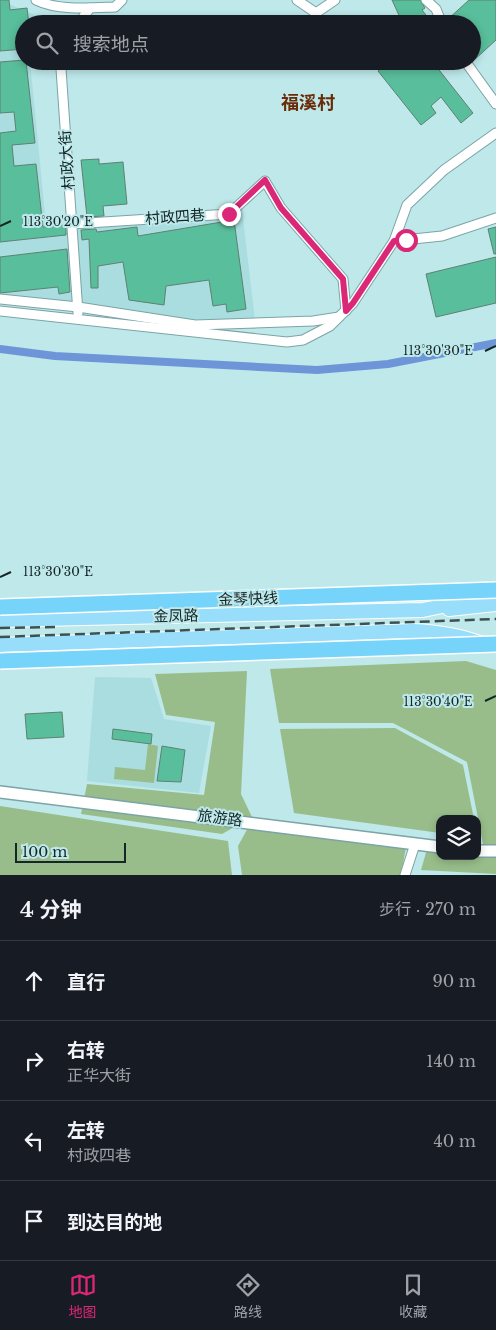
<!DOCTYPE html>
<html lang="zh">
<meta charset="utf-8">
<style>
body{margin:0;font-family:"Libre Baskerville","Noto Sans SC",serif;background:#242831;color:#f1f3f6}
.controls{position:absolute;right:15px;bottom:15px;display:grid;overflow:hidden;border-radius:10px;box-shadow:0 2px 8px #0003}
.controls button{width:45px;height:45px;display:grid;place-items:center;padding:0;border:0;border-bottom:1px solid #363941;background:#171b24;color:#f1f3f6;font:25px sans-serif}
.scale{position:absolute;left:15px;bottom:12px;width:111px;box-sizing:border-box;padding-left:5px;border:2px solid #152627;border-top:0;font-size:14px;line-height:18px;white-space:nowrap;color:#152627;-webkit-text-stroke:4px #bee8ea;paint-order:stroke}
.stop{position:absolute;width:15px;height:15px;margin:-11px;border:4px solid #db2777;border-radius:50%;background:#fff}
.stop.end{background:#db2777;border-color:#fff;box-shadow:0 1px 5px #0008}
.list{margin:0;padding:0;list-style:none}
h2{display:flex;justify-content:space-between;align-items:center;height:65px;margin:0;padding:0 20px;font-size:21px}
h2 small{font-size:16px;font-weight:400;color:#9ea1a6}
.list li{display:grid;grid-template-columns:32px 1fr auto;gap:15px;align-items:center;box-sizing:border-box;height:80px;padding:0 20px;border-top:1px solid #363941}
.list b{display:block;font-size:19px;white-space:nowrap}
.list p{margin:0;font-size:16px;white-space:nowrap;color:#9ea1a6}
.list em{font-size:16px;font-style:normal;color:#9ea1a6}
.icon{flex:none;width:28px;height:28px;fill:none;stroke:currentColor;stroke-width:2;stroke-linecap:round;stroke-linejoin:round}
.map{position:relative;flex:none;width:496px;height:875px;overflow:hidden}
.search{position:absolute;background:#171b24;box-shadow:0 2px 8px #0003;left:15px;right:15px;top:15px;height:55px;display:flex;align-items:center;gap:12px;box-sizing:border-box;padding:0 18px;border-radius:28px;color:#9ea1a6;font-size:19px}
.sheet{height:385px;background:#171b24}
nav{display:flex;justify-content:space-around;align-items:center;box-sizing:border-box;height:70px;border-top:1px solid #363941;background:#171b24;font-size:14px;color:#9ea1a6}
nav a{display:grid;justify-items:center;gap:2px}
nav .on{color:#db2777}
.map>svg:first-child{display:block}
.built{fill:#a9dddf}
.green{fill:#98bd8a}
.lines{fill:none;stroke-linecap:round;stroke-linejoin:round}
.canal{stroke:#6e95d8;stroke-width:8}
.building{fill:#59be9b;stroke:#5f8173}
.minor-casing{stroke:#7ba4a5;stroke-width:11}
.tertiary-casing{stroke:#7ba4a5;stroke-width:14}
.primary-casing{stroke:#fff;stroke-width:16}
.minor{stroke:#fff;stroke-width:9}
.tertiary{stroke:#fff;stroke-width:11}
.primary{stroke:#98defb;stroke-width:14}
.rail{stroke:#3b5152;stroke-width:2.5;stroke-dasharray:10 5;stroke-linecap:butt}
.trunk-bridge-casing{stroke:#fff;stroke-width:18;stroke-linecap:butt}
.trunk-bridge{stroke:#76d3fa;stroke-width:15}
.route{stroke:#db2777;stroke-width:6}
.ticks{fill:none;stroke:#152627;stroke-width:2}
.labels{text-anchor:middle;stroke-width:4;stroke-linejoin:round;paint-order:stroke}
.street-label{font-size:15px;fill:#152627;stroke:#bee8ea}
.quarter-label{font-size:18px;font-weight:bold;fill:#6a2b08;stroke:#bee8ea}
.ticks-label{font-size:12px;text-anchor:middle;fill:#152627;stroke:#bee8ea;stroke-width:4;stroke-linejoin:round;paint-order:stroke}
</style>
<div class="map">
<svg width="496" height="875" viewBox="0 0 496 875">
<rect width="100%" height="100%" fill="#bee8ea"/>
<g class="built">
<path d="M0,0L46,20L44,24H24V61H30L46,225L242,210L256,329L0,303Z"/>
<path d="M95,677L151,678L164,719L211,726L199,793L87,781Z"/>
</g>
<g class="green">
<path d="M466,661L496,670V844H483L467,762L393,723H279L270,669Z"/>
<path d="M247,671L241,794L252,817L222,834L81,814L87,784L204,795L215,722L166,715L155,674Z"/>
<path d="M395,728L463,765L474,819H440V833L294,813L280,729Z"/>
<path d="M148,744L158,746L154,783L114,779L115,767L145,770Z"/>
<path d="M0,806L228,841L232,875H0Z"/>
<path d="M249,826L406,847L401,875H242L238,846Z"/>
<path d="M427,849L440,851V856L496,855V874L421,870Z"/>
</g>
<g class="lines">
<path class="canal" d="M0,349L55,356L317,370L388,364L496,343"/>
</g>
<g class="building">
<path d="M0,0H9L10,10L27,8L29,24H24V49L0,51Z"/>
<path d="M392,0H420L425,8L422,10L433,24H403Z"/>
<path d="M469,0H496V40L473,61L472,24H448L447,20Z"/>
<path d="M24,60L26,61L35,143L12,145L14,166L36,164L43,227L66,225V235L0,242V133L16,131L14,112L0,113V62Z"/>
<path d="M391,61H432L473,113L461,123L441,97L431,106L436,113L421,125L378,71Z"/>
<path d="M99,159V164L123,162L127,204L103,206L104,216L87,217L81,160Z"/>
<path d="M234,220L246,309L227,312L226,304L213,306L209,280L166,286L164,305L129,300L123,262L98,266V288H91L89,239L82,240L81,230L96,229L97,232L137,227L138,236Z"/>
<path d="M496,227V254H494L488,229Z"/>
<path d="M67,249L70,292L59,294L58,287L0,293V257Z"/>
<path d="M496,257V303L436,317L426,274Z"/>
<path d="M62,712L64,737L27,739L25,714Z"/>
<path d="M113,729L152,734L151,744L112,739Z"/>
<path d="M162,746L185,750L181,782L157,781Z"/>
</g>
<g class="lines">
<defs>
<g id="minor">
<path d="M36,0C58,11 91,8 115,7L122,0"/>
<path d="M297,0L316,13L335,0"/>
<path d="M426,0L436,9L442,24"/>
<path d="M78,24L90,8"/>
<path d="M63,61L61,69L78,313"/>
<path d="M465,61L496,104"/>
<path d="M72,224L229,214L265,181L281,208L343,279L346,311"/>
<path d="M394,241L442,236L496,218"/>
<path d="M0,299L78,307L195,325L313,321L339,317"/>
<path d="M0,311L287,342L303,340L330,326L353,303L394,241L407,205L444,170L496,133"/>
<path d="M405,875L415,844"/>
</g>
<g id="tertiary">
<path d="M0,792L440,847"/>
<path d="M477,851H496"/>
</g>
<g id="primary">
<path d="M449,609L496,604"/>
<path d="M0,620L423,610L452,604L483,591"/>
<path d="M0,645L413,631C438,632 459,635 482,644"/>
</g>
</defs>
<use href="#minor" class="minor-casing"/>
<use href="#tertiary" class="tertiary-casing"/>
<use href="#primary" class="primary-casing"/>
<use href="#minor" class="minor"/>
<use href="#tertiary" class="tertiary"/>
<use href="#primary" class="primary"/>
<g class="rail">
<path d="M0,628L60,627"/>
<path d="M0,637L496,619"/>
</g>
<defs>
<g id="trunk-bridge">
<path d="M0,607L496,590"/>
<path d="M0,661L496,644"/>
</g>
</defs>
<use href="#trunk-bridge" class="trunk-bridge-casing"/>
<use href="#trunk-bridge" class="trunk-bridge"/>
</g>
<g class="lines">
<path class="route" d="M229,214L265,180L281,208L343,279L346,311L353,303L394,241L406,240"/>
</g>
<path class="ticks" d="M0,226L11,221M485,351L496,346M0,577L11,572M485,701L496,696"/>
<g class="labels">
<g class="street-label">
<text transform="translate(67 160) rotate(-94)" y="5">村政大街</text>
<text transform="translate(175 217) rotate(-4)" y="5">村政四巷</text>
<text transform="translate(248 599) rotate(-2)" y="5">金琴快线</text>
<text transform="translate(176 616) rotate(-1)" y="5">金凤路</text>
<text transform="translate(220 818) rotate(7)" y="5">旅游路</text>
</g>
<g class="quarter-label">
<text x="308" y="109">福溪村</text>
</g>
</g>
<g class="ticks-label">
<text x="58" y="226">113°30'20"E</text>
<text x="438" y="355">113°30'30"E</text>
<text x="58" y="576">113°30'30"E</text>
<text x="438" y="706">113°30'40"E</text>
</g>
</svg>
<div class="controls">
<button><svg class="icon" aria-label="layers" viewBox="0 0 24 24"><path d="M12 4l9 5-9 5-9-5zM3 14l9 5 9-5"/></svg></button>
</div>
<div class="scale">100 m</div>
<div class="stop" style="left:406px;top:240px"></div>
<div class="stop end" style="left:229px;top:214px"></div>
<div class="search"><svg class="icon" aria-label="search" viewBox="0 0 24 24"><circle cx="10" cy="10" r="6"/><path d="M15 15l6 6"/></svg>搜索地点</div>
</div>
<section class="sheet">
<h2>4 分钟<small>步行 · 270 m</small></h2>
<ul class="list">
<li><svg class="icon" aria-label="ahead" viewBox="0 0 24 24"><path d="M12 20V5M6 11l6-6 6 6"/></svg><div><b>直行</b></div><em>90 m</em></li>
<li><svg class="icon" aria-label="right" viewBox="0 0 24 24"><path d="M7 20v-9h11M14 6l5 5-5 5"/></svg><div><b>右转</b><p>正华大街</p></div><em>140 m</em></li>
<li><svg class="icon" aria-label="left" viewBox="0 0 24 24"><path d="M17 20v-9H6M10 6l-5 5 5 5"/></svg><div><b>左转</b><p>村政四巷</p></div><em>40 m</em></li>
<li><svg class="icon" aria-label="arrive" viewBox="0 0 24 24"><path d="M6 21V4h12l-3 4 3 4H6"/></svg><div><b>到达目的地</b></div></li>
</ul>
</section>
<nav>
<a class="on"><svg class="icon" aria-label="map" viewBox="0 0 24 24"><path d="M3 6l6-2 6 2 6-2v14l-6 2-6-2-6 2zM9 4v14M15 6v14"/></svg>地图</a>
<a><svg class="icon" aria-label="directions" viewBox="0 0 24 24"><path d="M12 3l9 9-9 9-9-9zM9 14v-3h6M13 9l2 2-2 2"/></svg>路线</a>
<a><svg class="icon" aria-label="saved" viewBox="0 0 24 24"><path d="M7 4h10v16l-5-4-5 4z"/></svg>收藏</a>
</nav>
